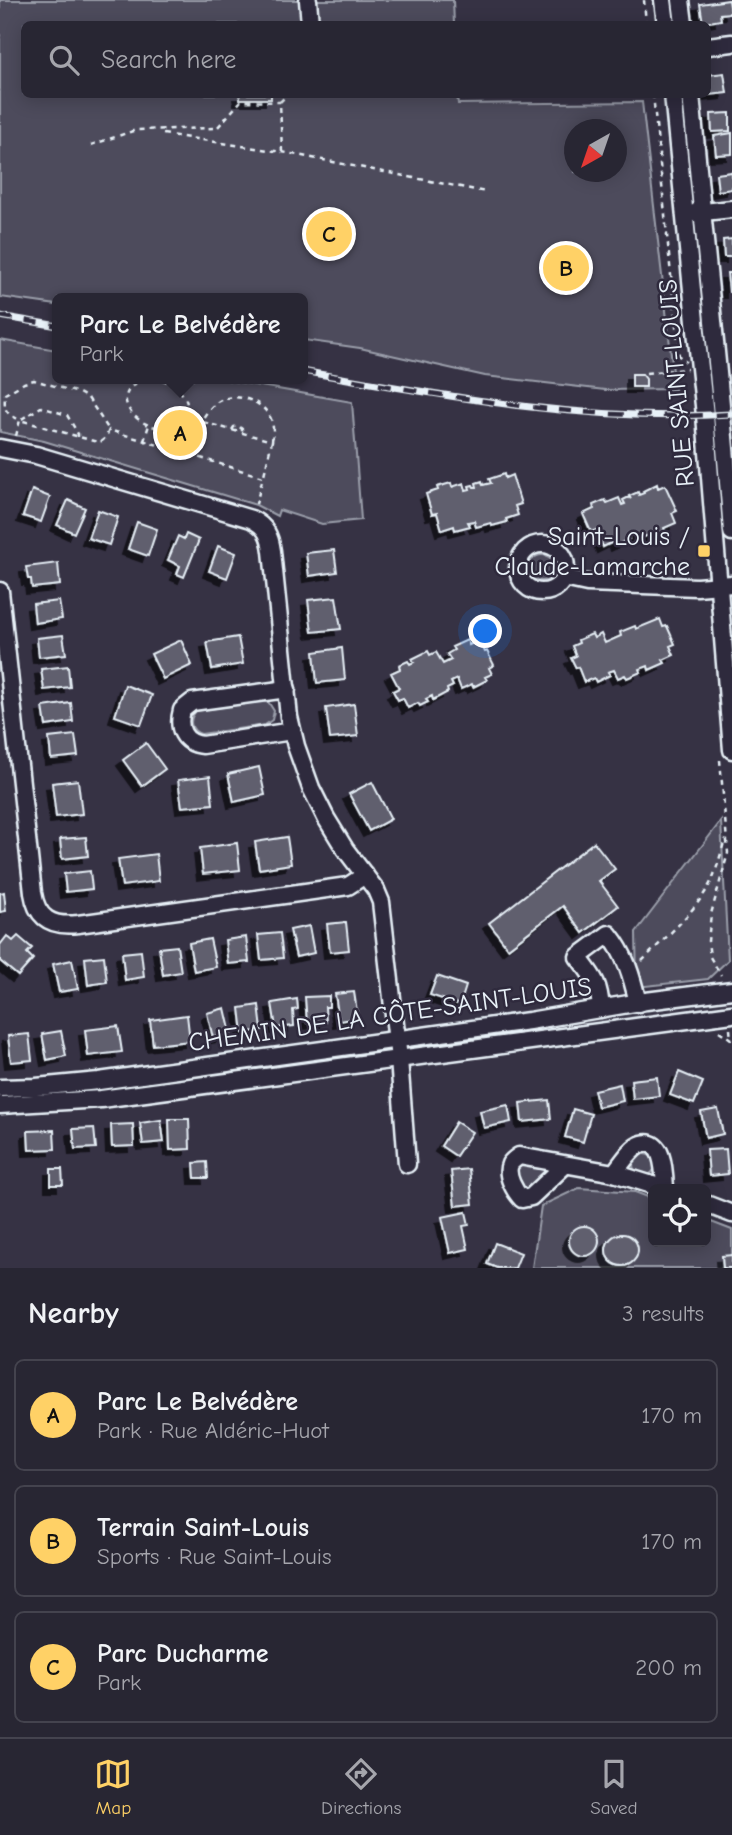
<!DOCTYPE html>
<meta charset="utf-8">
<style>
body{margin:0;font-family:"Comic Neue",sans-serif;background:#34323f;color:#f1f3f6}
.controls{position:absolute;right:21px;bottom:21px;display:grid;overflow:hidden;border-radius:10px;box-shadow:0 4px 18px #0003}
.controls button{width:63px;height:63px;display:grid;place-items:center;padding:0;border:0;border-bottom:2px solid #44434e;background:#282633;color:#f1f3f6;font:35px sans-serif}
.compass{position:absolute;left:564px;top:119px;width:63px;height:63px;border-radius:50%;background:#282633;box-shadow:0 4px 18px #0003;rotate:220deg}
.you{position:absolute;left:486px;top:632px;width:24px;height:24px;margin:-18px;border:5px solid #fff;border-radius:50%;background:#1a73e8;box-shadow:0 0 0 10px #1a73e833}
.badge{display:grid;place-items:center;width:46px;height:46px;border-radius:50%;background:#ffd166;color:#111;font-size:23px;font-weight:700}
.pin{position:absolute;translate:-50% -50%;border:4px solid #fff;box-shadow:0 2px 7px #0006}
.popup{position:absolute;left:52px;top:293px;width:256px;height:91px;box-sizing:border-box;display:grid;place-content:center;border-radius:10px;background:#282633;filter:drop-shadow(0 2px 5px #0005);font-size:23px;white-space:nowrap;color:#a5a5ac}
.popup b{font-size:26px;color:#f1f3f6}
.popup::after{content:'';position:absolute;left:50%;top:100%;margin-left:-14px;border:14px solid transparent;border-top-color:#282633}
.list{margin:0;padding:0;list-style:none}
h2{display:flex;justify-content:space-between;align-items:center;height:91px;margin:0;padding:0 28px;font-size:30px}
h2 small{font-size:23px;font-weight:400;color:#a5a5ac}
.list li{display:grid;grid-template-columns:46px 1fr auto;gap:21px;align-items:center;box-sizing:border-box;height:112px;margin:0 14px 14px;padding:0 14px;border:2px solid #44434e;border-radius:10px}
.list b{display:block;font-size:26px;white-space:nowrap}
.list p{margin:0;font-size:23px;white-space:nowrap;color:#a5a5ac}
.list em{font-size:23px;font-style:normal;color:#a5a5ac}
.icon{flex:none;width:38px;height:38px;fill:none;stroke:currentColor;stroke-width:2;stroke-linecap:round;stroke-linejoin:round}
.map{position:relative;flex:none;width:732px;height:1268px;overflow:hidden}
.search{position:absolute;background:#282633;box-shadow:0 4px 18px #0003;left:21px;right:21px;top:21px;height:77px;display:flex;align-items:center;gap:18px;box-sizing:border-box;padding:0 24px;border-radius:10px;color:#a5a5ac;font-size:26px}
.sheet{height:469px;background:#282633}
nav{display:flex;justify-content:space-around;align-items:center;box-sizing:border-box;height:98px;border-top:2px solid #44434e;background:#282633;font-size:19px;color:#a5a5ac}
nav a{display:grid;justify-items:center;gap:4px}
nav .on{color:#ffd166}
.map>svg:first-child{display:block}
.green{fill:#4d4b5c;stroke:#9a9eaa;stroke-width:2;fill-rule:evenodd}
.building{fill:#605e6e;stroke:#e8f1f8;stroke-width:2;filter:url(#shadow)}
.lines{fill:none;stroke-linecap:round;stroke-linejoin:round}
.minor-casing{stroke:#e8f1f8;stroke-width:21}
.path{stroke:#e8f1f8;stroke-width:2.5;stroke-dasharray:5 5;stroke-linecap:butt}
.minor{stroke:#2f2a3d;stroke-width:16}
.rail-casing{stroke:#e8f1f8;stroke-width:7}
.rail{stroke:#2f2a3d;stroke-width:4.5;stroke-dasharray:13;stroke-linecap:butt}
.poi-dot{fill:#ffd166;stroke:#2f2a3d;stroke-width:2.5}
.labels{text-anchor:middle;stroke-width:5;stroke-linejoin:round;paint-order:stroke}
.street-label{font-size:26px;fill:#e8f1f8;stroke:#2f2a3d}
.poi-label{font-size:26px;fill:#e8f1f8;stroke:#2f2a3d;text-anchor:end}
</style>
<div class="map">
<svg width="732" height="1268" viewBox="0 0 732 1268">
<defs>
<filter id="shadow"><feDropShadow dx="-6" dy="6" stdDeviation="0" flood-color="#0009"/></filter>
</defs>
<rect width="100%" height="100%" fill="#363244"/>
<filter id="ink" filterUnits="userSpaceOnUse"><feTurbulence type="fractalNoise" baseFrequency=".0143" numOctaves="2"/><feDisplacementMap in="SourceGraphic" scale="14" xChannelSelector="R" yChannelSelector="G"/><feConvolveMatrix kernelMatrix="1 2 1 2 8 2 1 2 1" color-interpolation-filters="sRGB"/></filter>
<g filter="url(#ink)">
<g class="green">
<path d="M0,0H453L454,24H24V94H457L458,104L642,102L675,389L605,390L485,376L360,348L303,340L302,298H58L57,305L0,297ZM574,130H616V172H574Z"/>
<path d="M0,340L57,350L58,379H221L352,402L361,520L322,524L279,510L277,516L256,505L44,441L0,432Z"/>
<circle cx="542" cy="568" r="13"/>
<path d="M263,701L269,703L274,711L272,720L265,725L201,734C190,730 188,720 196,711Z"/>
<path d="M721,821L728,960L708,979L637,987L636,932Z"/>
<circle cx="644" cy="1165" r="11"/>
<path d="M519,1160L555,1167L528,1193L519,1190L513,1165Z"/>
<path d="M579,1188L635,1192L653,1199V1242H706V1220L732,1230V1268H532L541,1206Z"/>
</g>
<g class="building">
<path d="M729,0L731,13L720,14L721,20L703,23L700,4Z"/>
<path d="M724,73L727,93L709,95L708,75Z"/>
<path d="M239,94H271V99H240Z"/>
<path d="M730,113V131L712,132L711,114Z"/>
<path d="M732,133V154L716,155L714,136Z"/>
<path d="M732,172V189L718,191L716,174Z"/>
<path d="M732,239V257H724L723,240Z"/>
<path d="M727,273H732V292H729Z"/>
<path d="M632,374H642L646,379V387H632Z"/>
<path d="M504,474L505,478L512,475L521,504L515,506L518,515L506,519L507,522L492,526L491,523L476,527L474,521L468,522L470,526L455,530L454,526L442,530L437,513L432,514L426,494L438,490L437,487L451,483L452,487L464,483L466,490L470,489L469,486L473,485L474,487H477L476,483L482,481L483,485L491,483L489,479Z"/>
<path d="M657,484L658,488L665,485L677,511L672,513L676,523L664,528L665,531L653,537L651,534L637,540L634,534L628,536L629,539L617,545L615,541L603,547L596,530L591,532L583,514L594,509L593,505L605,500L607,503L619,498L622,505L625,504L623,500L629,497L631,499L629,496L638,492L639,495L644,493L643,491Z"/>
<path d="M32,490L50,497L41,522L23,516Z"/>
<path d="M68,500L85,508L74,533L57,525Z"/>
<path d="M98,510L118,517L109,545L88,538Z"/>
<path d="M137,522L157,529L148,556L128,549Z"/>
<path d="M186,534L199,540L184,577L177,574L180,566L168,560L178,536L184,539Z"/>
<path d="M218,546L236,553L227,578L209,571Z"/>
<path d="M334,550L337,572L309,576L306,553Z"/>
<path d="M58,563L60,585L32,588L31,579H28L26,567Z"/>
<path d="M336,597L341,629L312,632L308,600Z"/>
<path d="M59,601L62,619L35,623L33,604Z"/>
<path d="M660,619L663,627L667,626L675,644L670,646L674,655L663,660L665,663L649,670L648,666L640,669L641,672L627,678L625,675L618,678L614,670L608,672L610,675L596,682L594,678L584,682L578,667L576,668L571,658L576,656L572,646L579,643L578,640L592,634L594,638L601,634L605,643L621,636L620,632L635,626L636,629Z"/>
<path d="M63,635L66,654L39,657L37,638Z"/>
<path d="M238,637L243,664L212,669L207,642Z"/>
<path d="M181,640L192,665L163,679L151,654Z"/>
<path d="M467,640L469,645L479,640L485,652L487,651L494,665L489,668L492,674L485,677L487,680L473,687L472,684L461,689L457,679L451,682L453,686L447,689L448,692L433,700L432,696L426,699L428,702L420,706L418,703L408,708L403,698L398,700L393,691L399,688L391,673L400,669L399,665L408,661L410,664L414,662L412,659L428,651L430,655L436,652L443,664L451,660L447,654L454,650L452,647Z"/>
<path d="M342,648L345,680L317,683L314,652Z"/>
<path d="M68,666L70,687L44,690L41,669Z"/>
<path d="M125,685L152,695L141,725L115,716Z"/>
<path d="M71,703L73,722L46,726L43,707Z"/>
<path d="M354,704L358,736L330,739L326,708Z"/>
<path d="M75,735L78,756L51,759L49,738Z"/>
<path d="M146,743L165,769L142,786L123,760Z"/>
<path d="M259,767L265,795L234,802L228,774Z"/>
<path d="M210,776L213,804L182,807L178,780Z"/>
<path d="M78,780L82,814L56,817L52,783Z"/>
<path d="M372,782L391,819L369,831L349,794Z"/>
<path d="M86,837L88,856L62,859L60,839Z"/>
<path d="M287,837L291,864L259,869L255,842Z"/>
<path d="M594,842L615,869L599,881L618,906L583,933L563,906L508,948L489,923Z"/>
<path d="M237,843L240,870L203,874L200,848Z"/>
<path d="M156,854L159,881L122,886L118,859Z"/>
<path d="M90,871L92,889L66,892L64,874Z"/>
<path d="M4,892L6,911L0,912V893Z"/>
<path d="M346,922L349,950L330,952L327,924Z"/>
<path d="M309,926L314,953L296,957L290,930Z"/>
<path d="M280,933L283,958L261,960L258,935Z"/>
<path d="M7,936L13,941L18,936L32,948L27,953L33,959L18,976L0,961V945Z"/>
<path d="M246,937L249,962L228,964L225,940Z"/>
<path d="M210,939L216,967L194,971L189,943Z"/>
<path d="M177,946L181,972L163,975L159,948Z"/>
<path d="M141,951L144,977L125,980L122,953Z"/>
<path d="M104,956L107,982L88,985L85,958Z"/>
<path d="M72,960L78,989L59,992L53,964Z"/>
<path d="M437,976L466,986L460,1005L430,995Z"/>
<path d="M354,992L358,1018L339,1021L335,994Z"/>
<path d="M329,996V1007H325L326,1022L307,1023L305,997Z"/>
<path d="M297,999L298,1009L293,1010L294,1026L276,1028L272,1003Z"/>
<path d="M259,1005L262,1030L243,1033L240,1008Z"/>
<path d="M225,1008L231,1034L213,1038L207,1013Z"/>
<path d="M187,1015L190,1041L153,1045L150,1020Z"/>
<path d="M118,1026L122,1052L88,1056L85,1030Z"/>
<path d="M61,1031L66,1056L47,1060L42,1034Z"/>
<path d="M29,1034L32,1060L11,1062L8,1036Z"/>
<path d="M679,1072L703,1082L694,1104L670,1095Z"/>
<path d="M657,1077L659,1096L633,1099L631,1080Z"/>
<path d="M620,1084L623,1101L598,1107L594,1090Z"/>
<path d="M549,1100L551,1119L522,1122L520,1103Z"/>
<path d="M508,1105L511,1122L484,1128L480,1111Z"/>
<path d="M573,1109L591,1114L583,1142L565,1137Z"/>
<path d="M718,1109L723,1134L706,1138L701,1112Z"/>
<path d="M169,1119H189L190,1149L170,1150Z"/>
<path d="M161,1120L164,1142L143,1144L140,1123Z"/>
<path d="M456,1122L472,1132L456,1156L441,1146Z"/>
<path d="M133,1124L134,1146L112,1147L111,1125Z"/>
<path d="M94,1128L96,1148L75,1149L73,1129Z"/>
<path d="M54,1130L55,1149L29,1150L28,1131Z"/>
<path d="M726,1149L728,1174L709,1176L707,1150Z"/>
<path d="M207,1162L208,1178H195L194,1163Z"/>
<path d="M51,1169H62L63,1185H51Z"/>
<path d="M469,1169L473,1204L455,1206L451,1171Z"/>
<path d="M466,1212L469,1225L463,1226L468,1249L450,1253L442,1217Z"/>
<circle cx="584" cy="1241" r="15"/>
<circle cx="622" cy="1250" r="16"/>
<path d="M495,1243L521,1253L515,1268H497L487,1264Z"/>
<path d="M732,1255V1268H723L722,1256Z"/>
</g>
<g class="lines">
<defs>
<g id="minor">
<path d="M308,0L310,24"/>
<path d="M663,0L666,24"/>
<path d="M681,0L684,24"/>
<path d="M708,46L732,43"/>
<path d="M673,94L695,321L705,415L732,750"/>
<path d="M691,94C704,240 721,386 732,532"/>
<path d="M694,213L732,209"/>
<path d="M0,448L36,455L251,519C266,526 270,536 272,551L289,717L296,746L311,788L326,818L345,849L376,890L381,902L399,1059L407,1164"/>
<circle cx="542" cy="568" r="24"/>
<path d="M564,578L587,583L697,587L732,584"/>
<path d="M0,591L33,893C37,919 52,927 78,924L348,886L365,875"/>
<path d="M287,689L192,702L182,710C177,728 183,743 203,745L292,731"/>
<path d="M601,1009C599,982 594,978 578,957L609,934C626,955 632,977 638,1003"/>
<path d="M0,1088L36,1087L99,1081L529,1021L646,1001L732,990"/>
<path d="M0,1105L101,1099L732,1014"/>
<path d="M565,1165L531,1197L522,1199C515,1192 505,1175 510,1164C512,1161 516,1158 519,1156L614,1173L665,1189"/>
<path d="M614,1173C621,1165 631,1147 642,1144C665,1138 664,1176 665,1189"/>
<path d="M706,1204L732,1214"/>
</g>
</defs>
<use href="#minor" class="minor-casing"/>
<g class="path">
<path d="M644,0L646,24"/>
<path d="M653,94L679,356L686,362"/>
<path d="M163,134L282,152L486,192"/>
<path d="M91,145L136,130L217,128L241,101L280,102"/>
<path d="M282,152L280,102L288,94"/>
<path d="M646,373L687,369"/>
<path d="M145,379C94,398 158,448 183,419C197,402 175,383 160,379"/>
<path d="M184,417L272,441L264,475"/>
<path d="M232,430L234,427L238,426L242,429V433"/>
<path d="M16,436L20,420L97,442C104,442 106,437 109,430L263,477L256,504"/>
<path d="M78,437V434L67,415L41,407L20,420C5,413 4,411 5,394L24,383L34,380L79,393L88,398L109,430"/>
<path d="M144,441L149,425"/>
<path d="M165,447C172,441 182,440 189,434C202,425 205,409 219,401C236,392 263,400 271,419C274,426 273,433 272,441"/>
<path d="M720,760L728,853L711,914L708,941L710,957L721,975"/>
<path d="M642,961C664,939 689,917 706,891C716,875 720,856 725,839"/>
<path d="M730,1029L731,1040"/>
<path d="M719,1031L731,1039"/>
</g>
<use href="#minor" class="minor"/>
<defs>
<g id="rail">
<path d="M0,316L58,326"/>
<path d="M302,371C445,396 587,423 732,414"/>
</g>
</defs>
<use href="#rail" class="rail-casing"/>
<use href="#rail" class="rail"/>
</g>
</g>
<rect class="poi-dot" x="697" y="544" width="14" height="14" rx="3.5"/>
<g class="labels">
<g class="street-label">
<text transform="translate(676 383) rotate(-95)" y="9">RUE SAINT-LOUIS</text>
<text transform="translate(390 1014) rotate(-8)" y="9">CHEMIN DE LA CÔTE-SAINT-LOUIS</text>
</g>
<g class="poi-label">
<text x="690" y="545">Saint-Louis /<tspan x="690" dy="30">Claude-Lamarche</tspan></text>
</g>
</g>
</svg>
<div class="controls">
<button><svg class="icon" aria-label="locate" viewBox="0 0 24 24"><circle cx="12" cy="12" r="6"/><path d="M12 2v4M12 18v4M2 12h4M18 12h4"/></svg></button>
</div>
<svg class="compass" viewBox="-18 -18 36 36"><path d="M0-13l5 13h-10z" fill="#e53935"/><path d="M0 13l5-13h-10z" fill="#a5a5ac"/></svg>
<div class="you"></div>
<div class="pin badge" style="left:180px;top:433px">A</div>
<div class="popup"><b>Parc Le Belvédère</b>Park</div>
<div class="pin badge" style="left:566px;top:268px">B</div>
<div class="pin badge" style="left:329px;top:234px">C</div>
<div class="search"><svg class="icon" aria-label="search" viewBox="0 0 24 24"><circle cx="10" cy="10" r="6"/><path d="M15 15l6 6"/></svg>Search here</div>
</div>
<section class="sheet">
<h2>Nearby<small>3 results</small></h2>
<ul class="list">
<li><span class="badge">A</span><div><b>Parc Le Belvédère</b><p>Park · Rue Aldéric-Huot</p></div><em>170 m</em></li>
<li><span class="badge">B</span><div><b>Terrain Saint-Louis</b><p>Sports · Rue Saint-Louis</p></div><em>170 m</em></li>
<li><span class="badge">C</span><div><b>Parc Ducharme</b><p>Park</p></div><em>200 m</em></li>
</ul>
</section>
<nav>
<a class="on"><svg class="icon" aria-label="map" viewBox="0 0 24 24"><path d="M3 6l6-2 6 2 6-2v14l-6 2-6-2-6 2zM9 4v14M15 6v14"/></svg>Map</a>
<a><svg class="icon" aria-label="directions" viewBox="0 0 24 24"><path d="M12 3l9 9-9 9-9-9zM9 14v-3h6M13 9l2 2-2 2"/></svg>Directions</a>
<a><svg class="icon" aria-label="saved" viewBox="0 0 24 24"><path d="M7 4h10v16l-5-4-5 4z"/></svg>Saved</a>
</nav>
